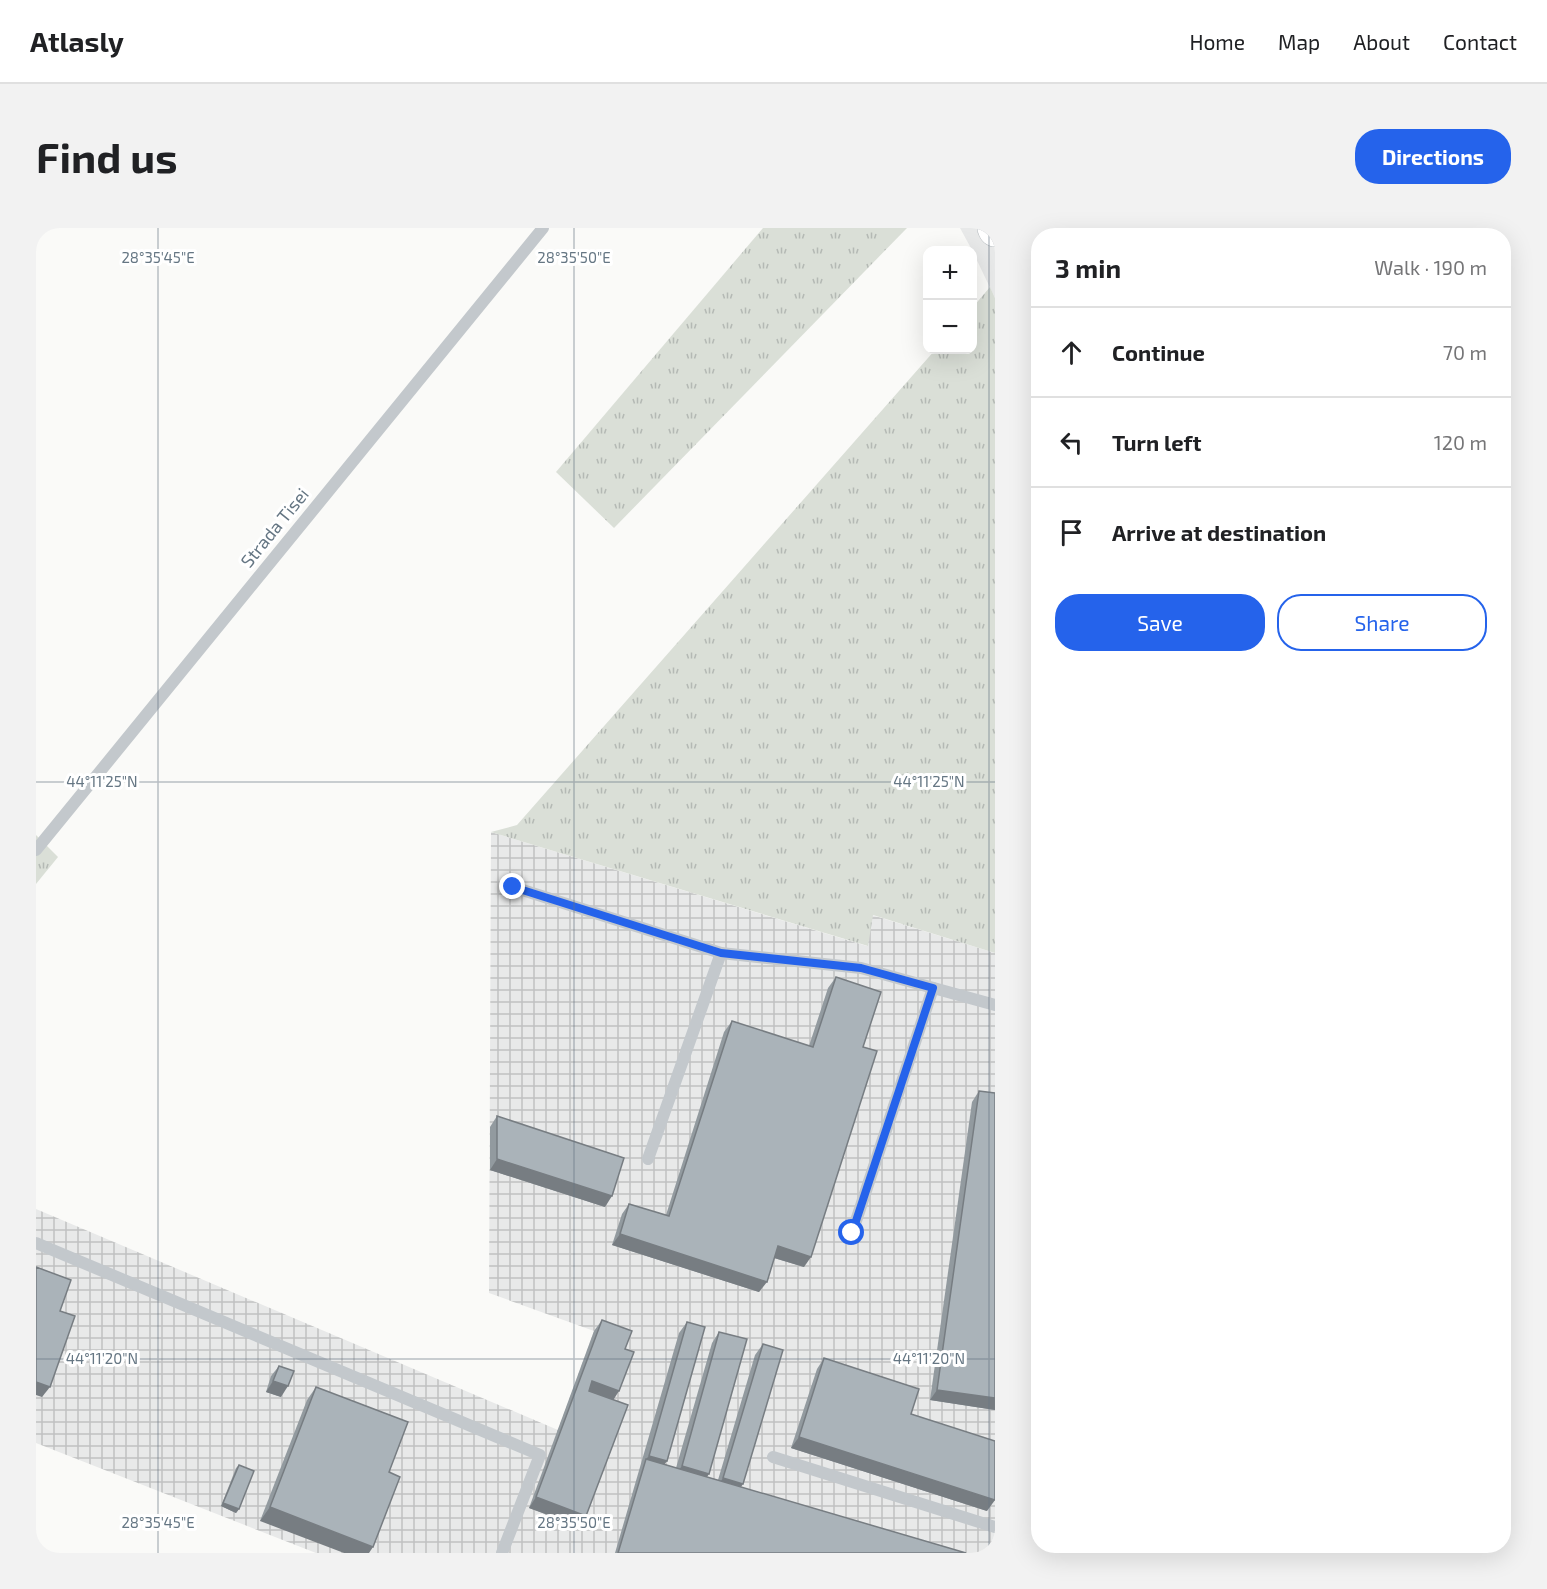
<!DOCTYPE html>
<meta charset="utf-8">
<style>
body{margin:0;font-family:"Exo 2",sans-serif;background:#f2f2f2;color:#202124}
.controls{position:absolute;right:18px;top:18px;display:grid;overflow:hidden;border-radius:12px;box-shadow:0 6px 24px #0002}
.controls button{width:54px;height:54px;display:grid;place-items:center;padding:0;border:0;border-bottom:2px solid #e0e0e0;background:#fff;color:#202124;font:30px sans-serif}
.stop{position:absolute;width:18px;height:18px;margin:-14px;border:4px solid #2563eb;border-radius:50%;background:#fff}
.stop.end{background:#2563eb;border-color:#fff;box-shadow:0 2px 6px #0008}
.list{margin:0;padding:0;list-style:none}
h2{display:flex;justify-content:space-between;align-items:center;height:78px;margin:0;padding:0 24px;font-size:26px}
h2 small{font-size:20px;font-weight:400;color:#757577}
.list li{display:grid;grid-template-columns:39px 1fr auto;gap:18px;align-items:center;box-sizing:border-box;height:90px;padding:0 24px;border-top:2px solid #e0e0e0}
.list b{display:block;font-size:22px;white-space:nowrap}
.list em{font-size:20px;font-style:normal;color:#757577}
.actions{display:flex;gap:12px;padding:18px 24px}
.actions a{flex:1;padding:14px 0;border:2px solid #2563eb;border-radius:24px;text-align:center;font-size:21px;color:#2563eb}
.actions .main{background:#2563eb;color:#fff}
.icon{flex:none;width:33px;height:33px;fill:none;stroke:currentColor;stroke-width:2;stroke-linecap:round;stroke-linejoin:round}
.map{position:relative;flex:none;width:959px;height:1325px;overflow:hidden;border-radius:24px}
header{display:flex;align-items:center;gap:36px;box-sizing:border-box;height:84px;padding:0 30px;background:#fff;border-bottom:2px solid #e0e0e0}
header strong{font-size:28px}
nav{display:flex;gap:33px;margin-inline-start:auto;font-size:21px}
.intro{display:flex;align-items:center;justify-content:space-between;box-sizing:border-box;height:144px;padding:0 36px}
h1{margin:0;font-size:42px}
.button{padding:15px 27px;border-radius:24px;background:#2563eb;color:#fff;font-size:21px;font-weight:700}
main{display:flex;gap:36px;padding:0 36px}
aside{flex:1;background:#fff;border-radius:24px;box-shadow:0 6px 24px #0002}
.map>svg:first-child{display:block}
.built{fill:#e8e9e9}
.industrial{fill:url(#industrial-grid)}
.grass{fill:url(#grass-tufts)}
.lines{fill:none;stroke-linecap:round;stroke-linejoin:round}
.primary-casing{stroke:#b5babe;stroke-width:34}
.lane{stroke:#c3c8cc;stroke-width:12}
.primary{stroke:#fff;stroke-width:33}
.wall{fill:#929a9f}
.shaded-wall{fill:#777d82}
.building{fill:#aab3b9;stroke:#777d82;stroke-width:1.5}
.route{stroke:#2563eb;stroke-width:8}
.ticks{fill:none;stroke:#657683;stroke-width:1.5;stroke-opacity:0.45}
.labels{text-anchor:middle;stroke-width:6;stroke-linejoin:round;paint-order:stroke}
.street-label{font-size:18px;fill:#657683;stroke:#fff}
.ticks-label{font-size:15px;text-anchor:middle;fill:#657683;stroke:#fff;stroke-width:6;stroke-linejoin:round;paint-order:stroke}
</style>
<header>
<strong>Atlasly</strong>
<nav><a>Home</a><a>Map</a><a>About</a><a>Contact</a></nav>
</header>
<div class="intro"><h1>Find us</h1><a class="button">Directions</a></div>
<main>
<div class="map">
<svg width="959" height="1325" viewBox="0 0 959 1325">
<defs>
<pattern id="industrial-grid" width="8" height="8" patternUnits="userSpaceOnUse" patternTransform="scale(1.5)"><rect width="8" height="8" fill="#e8e9e9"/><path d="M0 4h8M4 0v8" fill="none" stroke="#c0c1c2"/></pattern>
<pattern id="grass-tufts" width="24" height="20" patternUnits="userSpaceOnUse" patternTransform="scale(1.5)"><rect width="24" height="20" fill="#dadfd7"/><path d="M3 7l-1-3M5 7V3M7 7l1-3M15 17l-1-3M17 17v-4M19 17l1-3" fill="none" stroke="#b4b9b4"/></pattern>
</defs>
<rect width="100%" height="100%" fill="#fafaf8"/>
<path class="built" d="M924,0H959V70L936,22Z"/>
<path class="industrial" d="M455,604L831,718L836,687L959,725V1325H280L0,1215V981L522,1202L558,1103L453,1065Z"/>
<g class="grass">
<path d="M727,0H871L578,300L520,244Z"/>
<path d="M954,59L959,70V725L837,687L832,718L455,604L481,597L899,122H936L937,79Z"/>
<path d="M0,607L22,629L0,656Z"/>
</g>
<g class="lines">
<defs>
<path id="primary" d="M958,0L959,2"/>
</defs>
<use href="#primary" class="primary-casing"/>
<g class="lane">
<path d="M0,622L507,0"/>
<path d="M477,659L685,725"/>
<path d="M612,931L685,725L825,740L959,777"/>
<path d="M816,1005L897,760"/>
<path d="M0,1015L504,1227L466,1325"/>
<path d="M737,1229L959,1299"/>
</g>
<use href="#primary" class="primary"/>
</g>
<g class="wall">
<path d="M800,749L827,819L768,1039L738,1030L723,1064L576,1017L586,986L593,976L630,987L688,804L696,793L773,818L792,760Z"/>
<path d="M943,863L959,865V1182L894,1172L936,874Z"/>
<path d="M461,888L569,979L454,942V899Z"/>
<path d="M566,1092L589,1121L550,1288L542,1298L493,1280L558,1103Z"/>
<path d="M651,1094L631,1233L628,1236L640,1240L676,1115L683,1104L671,1249L682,1252L719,1127L727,1116L705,1259L930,1325H579L643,1105Z"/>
<path d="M788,1130L875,1186L951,1283L755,1220L781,1141Z"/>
<path d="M243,1138L245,1169L230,1164L235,1148Z"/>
<path d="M280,1159L353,1244L224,1293L271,1172Z"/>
<path d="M203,1237V1281L200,1285L185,1278L200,1240Z"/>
</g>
<g class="shaded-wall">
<path d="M461,931L576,968L569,979L454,942Z"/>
<path d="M584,1006L731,1054L723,1064L576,1017Z"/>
<path d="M742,1018L775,1029L768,1039L735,1029Z"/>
<path d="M237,1153L252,1158L245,1169L230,1164Z"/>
<path d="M556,1153L583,1163L576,1174L549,1164Z"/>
<path d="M0,1154L14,1159L6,1169L0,1167Z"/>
<path d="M901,1162L959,1170V1182L894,1172Z"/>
<path d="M763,1209L959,1272L951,1283L755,1220Z"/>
<path d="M613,1228L631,1233L623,1243L610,1231Z"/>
<path d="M646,1238L673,1246L666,1256L638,1248Z"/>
<path d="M687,1250L707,1256L700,1266L680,1260Z"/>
<path d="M500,1269L550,1288L542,1298L493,1280Z"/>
<path d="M187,1275L203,1281L200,1285L185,1278Z"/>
<path d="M234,1279L337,1319L333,1325H308L224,1293Z"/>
</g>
<g class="building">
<path d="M800,749L845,764L827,819L841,823L775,1029L742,1018L731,1054L584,1006L593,976L633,988L696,793L777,819Z"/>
<path d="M943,863L959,865V1170L901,1162Z"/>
<path d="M461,888L588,930L576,968L461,931Z"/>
<path d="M0,1039L35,1052L24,1083L39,1088L14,1159L0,1154Z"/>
<path d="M566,1092L596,1103L589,1121L598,1124L583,1163L556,1153L553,1163L592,1177L550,1288L500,1269Z"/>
<path d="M651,1094L669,1099L631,1233L613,1228Z"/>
<path d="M683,1104L711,1111L673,1246L646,1238Z"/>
<path d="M727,1116L747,1122L707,1256L687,1250Z"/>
<path d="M788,1130L883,1161L875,1186L959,1213V1272L763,1209Z"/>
<path d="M243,1138L258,1143L252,1158L237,1153Z"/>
<path d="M280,1159L372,1194L353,1244L364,1249L337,1319L234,1279Z"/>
<path d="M610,1231L930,1325H582Z"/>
<path d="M203,1237L218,1243L203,1281L187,1275Z"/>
</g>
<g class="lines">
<path class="route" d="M477,659L685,725L825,740L897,760L816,1005"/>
</g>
<path class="ticks" d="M122,0V1325M538,0V1325M953,0V1325M0,554H959M0,1131H959"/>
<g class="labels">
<g class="street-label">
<text transform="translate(239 300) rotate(-51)" y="6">Strada Tisei</text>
</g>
</g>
<g class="ticks-label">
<text x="122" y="35">28°35'45"E</text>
<text x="538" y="35">28°35'50"E</text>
<text x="66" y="559">44°11'25"N</text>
<text x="893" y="559">44°11'25"N</text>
<text x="66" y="1136">44°11'20"N</text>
<text x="893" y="1136">44°11'20"N</text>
<text x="122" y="1300">28°35'45"E</text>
<text x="538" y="1300">28°35'50"E</text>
</g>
</svg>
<div class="controls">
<button>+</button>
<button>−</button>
</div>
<div class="stop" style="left:816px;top:1005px"></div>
<div class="stop end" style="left:477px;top:659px"></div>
</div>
<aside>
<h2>3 min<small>Walk · 190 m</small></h2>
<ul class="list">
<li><svg class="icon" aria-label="ahead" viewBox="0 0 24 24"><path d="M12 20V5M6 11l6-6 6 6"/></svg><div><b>Continue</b></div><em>70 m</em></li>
<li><svg class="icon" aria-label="left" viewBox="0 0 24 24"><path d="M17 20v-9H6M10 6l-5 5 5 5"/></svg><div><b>Turn left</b></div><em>120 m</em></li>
<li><svg class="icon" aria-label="arrive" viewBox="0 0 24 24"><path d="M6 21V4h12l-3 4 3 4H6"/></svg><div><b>Arrive at destination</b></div></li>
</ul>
<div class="actions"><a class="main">Save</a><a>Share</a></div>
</aside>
</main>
